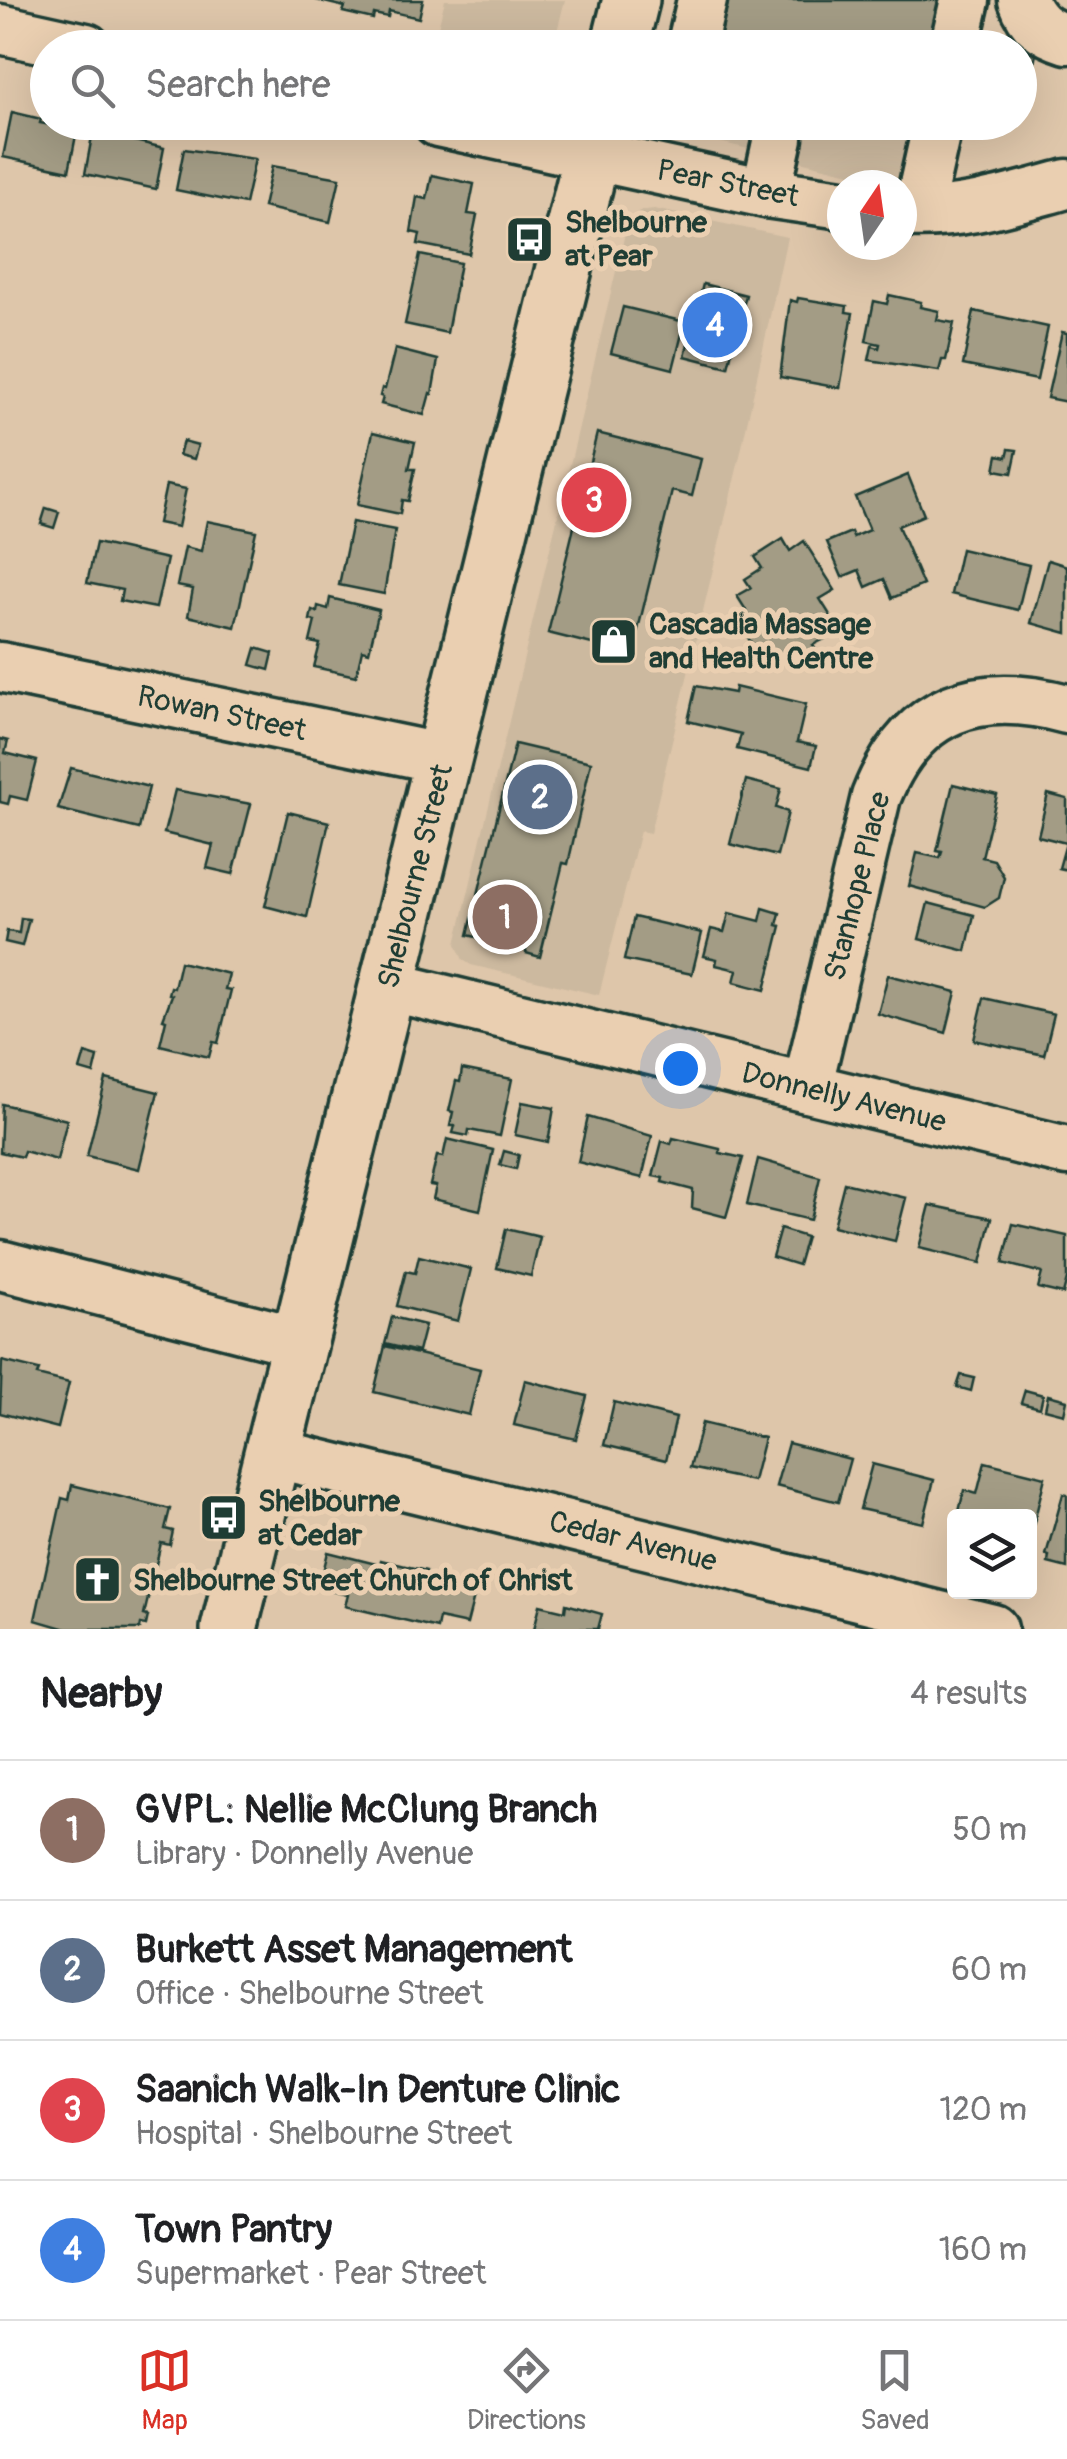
<!DOCTYPE html>
<meta charset="utf-8">
<style>
body{margin:0;font-family:Pangolin,sans-serif;background:#f6f6f6;color:#202124}
.controls{position:absolute;right:30px;bottom:30px;display:grid;overflow:hidden;border-radius:10px;box-shadow:0 10px 40px #0002}
.controls button{width:90px;height:90px;display:grid;place-items:center;padding:0;border:0;border-bottom:2px solid #e0e0e0;background:#fff;color:#202124;font:50px sans-serif}
.compass{position:absolute;left:827px;top:170px;width:90px;height:90px;border-radius:50%;background:#fff;box-shadow:0 10px 40px #0002;rotate:13deg}
.you{position:absolute;left:680px;top:1068px;width:35px;height:35px;margin:-25px;border:8px solid #fff;border-radius:50%;background:#1a73e8;box-shadow:0 0 0 15px #1a73e833}
.badge{display:grid;place-items:center;width:65px;height:65px;border-radius:50%;background:#d93025;color:#fff;font-size:32px;font-weight:700}
.pin{position:absolute;translate:-50% -50%;border:5px solid #fff;box-shadow:0 2px 10px #0006}
.list{margin:0;padding:0;list-style:none}
h2{display:flex;justify-content:space-between;align-items:center;height:130px;margin:0;padding:0 40px;font-size:42px}
h2 small{font-size:32px;font-weight:400;color:#757577}
.list li{display:grid;grid-template-columns:65px 1fr auto;gap:30px;align-items:center;box-sizing:border-box;height:140px;padding:0 40px;border-top:2px solid #e0e0e0}
.list b{display:block;font-size:38px;white-space:nowrap}
.list p{margin:0;font-size:32px;white-space:nowrap;color:#757577}
.list em{font-size:32px;font-style:normal;color:#757577}
.icon{flex:none;width:55px;height:55px;fill:none;stroke:currentColor;stroke-width:2;stroke-linecap:round;stroke-linejoin:round}
.map{position:relative;flex:none;width:1067px;height:1629px;overflow:hidden}
.search{position:absolute;background:#fff;box-shadow:0 10px 40px #0002;left:30px;right:30px;top:30px;height:110px;display:flex;align-items:center;gap:25px;box-sizing:border-box;padding:0 35px;border-radius:55px;color:#757577;font-size:38px}
.sheet{height:690px;background:#fff}
nav{display:flex;justify-content:space-around;align-items:center;box-sizing:border-box;height:140px;border-top:2px solid #e0e0e0;background:#fff;font-size:28px;color:#757577}
nav a{display:grid;justify-items:center;gap:5px}
nav .on{color:#d93025}
.map>svg:first-child{display:block}
.built{fill:#ccb99f}
.building{fill:#a39c85;stroke:#1f3d34;stroke-width:2.5}
.lines{fill:none;stroke-linecap:round;stroke-linejoin:round}
.minor-casing{stroke:#1f3d34;stroke-width:55}
.major-casing{stroke:#1f3d34;stroke-width:62}
.minor{stroke:#eacfb1;stroke-width:48}
.major{stroke:#eacfb1;stroke-width:55}
.labels{text-anchor:middle;stroke-width:10;stroke-linejoin:round;paint-order:stroke}
.street-label{font-size:30px;fill:#1f3d34;stroke:#eacfb1}
.poi-label{font-size:30px;font-weight:bold;fill:#1f3d34;stroke:#eacfb1;text-anchor:start}
</style>
<div class="map">
<svg width="1067" height="1629" viewBox="0 0 1067 1629">
<rect width="100%" height="100%" fill="#dec6aa"/>
<filter id="ink" filterUnits="userSpaceOnUse"><feTurbulence type="fractalNoise" baseFrequency=".01" numOctaves="2"/><feDisplacementMap in="SourceGraphic" scale="20" xChannelSelector="R" yChannelSelector="G"/><feConvolveMatrix kernelMatrix="1 2 1 2 8 2 1 2 1" color-interpolation-filters="sRGB"/></filter>
<g filter="url(#ink)">
<g class="built">
<path d="M445,0H565L553,47H433Z"/>
<path d="M657,122L948,123L939,194L656,127Z"/>
<path d="M654,209L787,237L740,456L650,833L640,831L599,995L471,965L463,960L456,944L626,229L639,211Z"/>
</g>
<g class="building">
<path d="M316,0H423L419,18L389,11L388,17L374,14L373,19L343,12L345,7Z"/>
<path d="M722,0H940L931,34L948,38L946,48H710Z"/>
<path d="M1020,50L1036,54L1023,117L1020,116Z"/>
<path d="M12,112L41,119L40,123L77,130L69,171L3,157Z"/>
<path d="M93,131L164,148L156,189L85,174Z"/>
<path d="M184,149L255,159L245,204L176,190Z"/>
<path d="M272,166L340,178L330,222L263,207Z"/>
<path d="M432,175L474,184L468,214L477,215L469,254L418,244L420,234L411,232L417,197L427,199Z"/>
<path d="M420,255L460,263L447,333L405,324Z"/>
<path d="M703,284L746,295L728,367L685,356Z"/>
<path d="M889,295L921,302L920,307L939,311L937,320L954,323L946,360H942L939,371L869,360L872,346L879,348L880,344L866,341L874,301L887,304Z"/>
<path d="M798,298L847,306L846,312L853,313L840,388L780,377L790,300L797,302Z"/>
<path d="M623,307L685,322L673,369L611,353Z"/>
<path d="M974,311L1048,327L1037,380L963,365Z"/>
<path d="M1062,332L1067,333V402L1047,398Z"/>
<path d="M395,349L438,360L432,394L430,393L424,415L381,404L383,397L380,396L382,388L385,389Z"/>
<path d="M373,432L415,442L409,469H415L408,501L402,500L400,514L357,505Z"/>
<path d="M597,433L701,459L692,496L672,491L632,654L548,633Z"/>
<path d="M183,441L198,445L194,459L179,455Z"/>
<path d="M1009,449L1017,450L1012,473L995,470L998,455L1007,457Z"/>
<path d="M908,475L924,515L898,526L923,585L892,598L884,579L866,587L859,570L842,577L827,542L851,532L853,537L869,530L855,497Z"/>
<path d="M166,485L186,489L178,527L158,523Z"/>
<path d="M46,508L59,512L54,528L41,524Z"/>
<path d="M207,521L256,531L235,627L188,616L193,589L177,586L185,547L201,551Z"/>
<path d="M352,522L395,530L384,594L339,585Z"/>
<path d="M783,539L790,551L804,541L835,590L820,599L840,631L813,645L817,652L792,667L784,655L776,660L767,646L757,652L735,617L746,610L737,596L751,588L745,579L762,568L755,557Z"/>
<path d="M96,543L167,559L156,608L120,601L122,590L87,583Z"/>
<path d="M961,549L1029,565L1018,610L951,594Z"/>
<path d="M1048,560L1067,566V633L1031,623Z"/>
<path d="M330,598L379,610L369,652L362,650L356,676L314,667L320,644L310,642L315,621L310,620L312,610L317,612L318,606L328,609Z"/>
<path d="M256,648L273,653L269,670L251,665Z"/>
<path d="M696,686L734,693L735,687L806,704L797,742L816,746L811,767L737,749L741,734L688,721Z"/>
<path d="M0,739L8,741L5,753L37,761L27,800L10,796L8,804L0,802Z"/>
<path d="M515,744L591,762L568,864L563,863L540,957L526,953V949L468,935Z"/>
<path d="M71,768L149,787L139,829L58,809Z"/>
<path d="M746,780L781,789L776,808L788,812L777,856L730,844Z"/>
<path d="M953,784L997,795L982,857L994,860L1004,877L999,898L985,907L909,886L917,853L940,858L942,852L937,851Z"/>
<path d="M175,790L251,804L233,874L207,868L213,845L164,833Z"/>
<path d="M1048,794L1067,799V870L1059,868L1066,843L1038,836Z"/>
<path d="M288,812L329,822L307,917L265,906Z"/>
<path d="M928,903L974,915L966,951L919,939Z"/>
<path d="M763,908L780,913L777,925L781,926L765,990L734,982L737,970L716,965L717,959L704,956L711,929L724,932L729,913L760,921Z"/>
<path d="M634,917L702,933L692,974L624,960Z"/>
<path d="M21,918L29,919L22,946L5,942L7,931L19,933Z"/>
<path d="M180,962L229,974L225,989L231,990L218,1043L213,1042L209,1057L160,1045L166,1020L163,1019L172,995L169,994L171,987L174,988Z"/>
<path d="M888,975L956,992L946,1033L878,1014Z"/>
<path d="M984,998L1054,1014L1044,1055L974,1040Z"/>
<path d="M85,1053L98,1057L94,1074L80,1070Z"/>
<path d="M462,1069L512,1079L500,1136L469,1130L468,1136L453,1133L455,1126H450L453,1112L449,1111L456,1081L460,1082Z"/>
<path d="M106,1079L158,1092L139,1169L87,1156Z"/>
<path d="M522,1102L554,1108L548,1142L515,1135Z"/>
<path d="M2,1104L67,1120L57,1160L24,1151L22,1157L0,1152Z"/>
<path d="M588,1117L652,1136L642,1178L578,1162Z"/>
<path d="M673,1138L720,1149V1153L743,1158L726,1217L692,1208L693,1190L662,1182L663,1178L653,1176L662,1141L671,1144Z"/>
<path d="M447,1139L493,1150L480,1210L433,1199L436,1186L430,1185L437,1156L443,1157Z"/>
<path d="M504,1151L519,1155L516,1169L500,1165Z"/>
<path d="M758,1159L820,1177L810,1220L747,1205Z"/>
<path d="M844,1183L906,1198L895,1241L833,1226Z"/>
<path d="M930,1205L992,1218L981,1263L919,1248Z"/>
<path d="M1013,1224L1067,1236V1279L1063,1294L1038,1288L1042,1273L1003,1263Z"/>
<path d="M506,1229L540,1237L531,1276L497,1268Z"/>
<path d="M780,1229L806,1237L798,1265L772,1257Z"/>
<path d="M419,1256L471,1269L458,1321L397,1306L406,1271L415,1273Z"/>
<path d="M392,1317L425,1325L418,1352L385,1344Z"/>
<path d="M385,1346L480,1369L469,1415L374,1392Z"/>
<path d="M2,1361L39,1370L37,1375L69,1383L58,1428L0,1413Z"/>
<path d="M961,1375L974,1378L971,1391L957,1387Z"/>
<path d="M525,1380L587,1396L576,1439L514,1425Z"/>
<path d="M1025,1390L1043,1395L1040,1408L1021,1403Z"/>
<path d="M1048,1395L1067,1400L1064,1414L1045,1409Z"/>
<path d="M614,1402L676,1418L666,1460L604,1445Z"/>
<path d="M702,1423L764,1438L753,1481L690,1468Z"/>
<path d="M788,1443L850,1459L838,1502L776,1486Z"/>
<path d="M985,1462L1045,1477L1030,1539V1516H958L964,1490L977,1494Z"/>
<path d="M872,1464L934,1480L923,1523L860,1509Z"/>
<path d="M72,1485L170,1509L165,1529L173,1531L170,1545L161,1543L144,1615L148,1616L146,1625L141,1624L140,1629H66L35,1620L62,1498L69,1500Z"/>
<path d="M1063,1494L1067,1495V1568L1048,1563L1049,1556L1046,1555Z"/>
<path d="M328,1552L380,1565L381,1560L426,1571L425,1576L476,1589L467,1624L439,1618L437,1628L345,1606L348,1595L319,1588Z"/>
<path d="M566,1604L602,1614L598,1629H534L540,1605L565,1611Z"/>
</g>
<g class="lines">
<defs>
<g id="minor">
<path d="M1023,0C1031,23 1044,32 1067,39"/>
<path d="M0,29L86,48"/>
<path d="M691,48L702,0"/>
<path d="M954,48L965,0"/>
<path d="M438,122L766,193L842,204"/>
<path d="M766,193L778,138V122"/>
<path d="M902,212C957,217 1014,198 1067,184"/>
<path d="M918,212L938,122"/>
<path d="M0,667L444,759"/>
<path d="M388,986L1067,1151"/>
<path d="M807,1088L876,797C912,706 978,685 1067,709"/>
<path d="M0,1265L300,1342"/>
<path d="M273,1453L993,1629"/>
</g>
<g id="major">
<path d="M619,48L631,0"/>
<path d="M229,1629L600,122"/>
</g>
</defs>
<use href="#minor" class="minor-casing"/>
<use href="#major" class="major-casing"/>
<use href="#minor" class="minor"/>
<use href="#major" class="major"/>
</g>
</g>
<defs>
<symbol id="bus-square" viewBox="-11 -11 22 22"><rect x="-9" y="-9" width="18" height="18" rx="4" fill="#1f3d34" stroke="#eacfb1"/><path d="M-5-6H5V4H4V6H2V4H-2V6H-4V4H-5ZM-3.5-4V0h7V-4ZM-3.5 1.2v1.5H-2V1.2ZM2 1.2v1.5H3.5V1.2Z" fill="#fff"/></symbol>
<symbol id="shop-square" viewBox="-11 -11 22 22"><rect x="-9" y="-9" width="18" height="18" rx="4" fill="#1f3d34" stroke="#eacfb1"/><path d="M-5-2.5h2.3a2.7 3.5 0 0 1 5.4 0H5L5.5 6h-11ZM-1.5-2.5h3a1.5 2.3 0 0 0-3 0Z" fill="#fff"/></symbol>
<symbol id="church-square" viewBox="-11 -11 22 22"><rect x="-9" y="-9" width="18" height="18" rx="4" fill="#1f3d34" stroke="#eacfb1"/><path d="M-1.2-6h2.4v3.5h3.3v2.4h-3.3V6h-2.4V-.1h-3.3v-2.4h3.3Z" fill="#fff"/></symbol>
</defs>
<g fill-rule="evenodd">
<use href="#bus-square" x="502" y="212" width="55" height="55"/>
<use href="#shop-square" x="586" y="614" width="55" height="55"/>
<use href="#bus-square" x="196" y="1490" width="55" height="55"/>
<use href="#church-square" x="70" y="1552" width="55" height="55"/>
</g>
<g class="labels">
<g class="street-label">
<text transform="translate(728 183) rotate(11)" y="10">Pear Street</text>
<text transform="translate(222 713) rotate(12)" y="10">Rowan Street</text>
<text transform="translate(415 876) rotate(-76)" y="10">Shelbourne Street</text>
<text transform="translate(857 886) rotate(-76)" y="10">Stanhope Place</text>
<text transform="translate(844 1097) rotate(14)" y="10">Donnelly Avenue</text>
<text transform="translate(633 1541) rotate(14)" y="10">Cedar Avenue</text>
</g>
<g class="poi-label">
<text x="565" y="232">Shelbourne<tspan x="565" dy="34">at Pear</tspan></text>
<text x="649" y="634">Cascadia Massage<tspan x="649" dy="34">and Health Centre</tspan></text>
<text x="258" y="1511">Shelbourne<tspan x="258" dy="34">at Cedar</tspan></text>
<text x="133" y="1590">Shelbourne Street Church of Christ</text>
</g>
</g>
</svg>
<div class="controls">
<button><svg class="icon" aria-label="layers" viewBox="0 0 24 24"><path d="M12 4l9 5-9 5-9-5zM3 14l9 5 9-5"/></svg></button>
</div>
<svg class="compass" viewBox="-18 -18 36 36"><path d="M0-13l5 13h-10z" fill="#e53935"/><path d="M0 13l5-13h-10z" fill="#757577"/></svg>
<div class="you"></div>
<div class="pin badge" style="left:505px;top:917px;background:#8d6e63">1</div>
<div class="pin badge" style="left:540px;top:797px;background:#5c6f8a">2</div>
<div class="pin badge" style="left:594px;top:500px;background:#e0444e">3</div>
<div class="pin badge" style="left:715px;top:325px;background:#3f7fe0">4</div>
<div class="search"><svg class="icon" aria-label="search" viewBox="0 0 24 24"><circle cx="10" cy="10" r="6"/><path d="M15 15l6 6"/></svg>Search here</div>
</div>
<section class="sheet">
<h2>Nearby<small>4 results</small></h2>
<ul class="list">
<li><span class="badge" style="background:#8d6e63">1</span><div><b>GVPL: Nellie McClung Branch</b><p>Library · Donnelly Avenue</p></div><em>50 m</em></li>
<li><span class="badge" style="background:#5c6f8a">2</span><div><b>Burkett Asset Management</b><p>Office · Shelbourne Street</p></div><em>60 m</em></li>
<li><span class="badge" style="background:#e0444e">3</span><div><b>Saanich Walk-In Denture Clinic</b><p>Hospital · Shelbourne Street</p></div><em>120 m</em></li>
<li><span class="badge" style="background:#3f7fe0">4</span><div><b>Town Pantry</b><p>Supermarket · Pear Street</p></div><em>160 m</em></li>
</ul>
</section>
<nav>
<a class="on"><svg class="icon" aria-label="map" viewBox="0 0 24 24"><path d="M3 6l6-2 6 2 6-2v14l-6 2-6-2-6 2zM9 4v14M15 6v14"/></svg>Map</a>
<a><svg class="icon" aria-label="directions" viewBox="0 0 24 24"><path d="M12 3l9 9-9 9-9-9zM9 14v-3h6M13 9l2 2-2 2"/></svg>Directions</a>
<a><svg class="icon" aria-label="saved" viewBox="0 0 24 24"><path d="M7 4h10v16l-5-4-5 4z"/></svg>Saved</a>
</nav>
